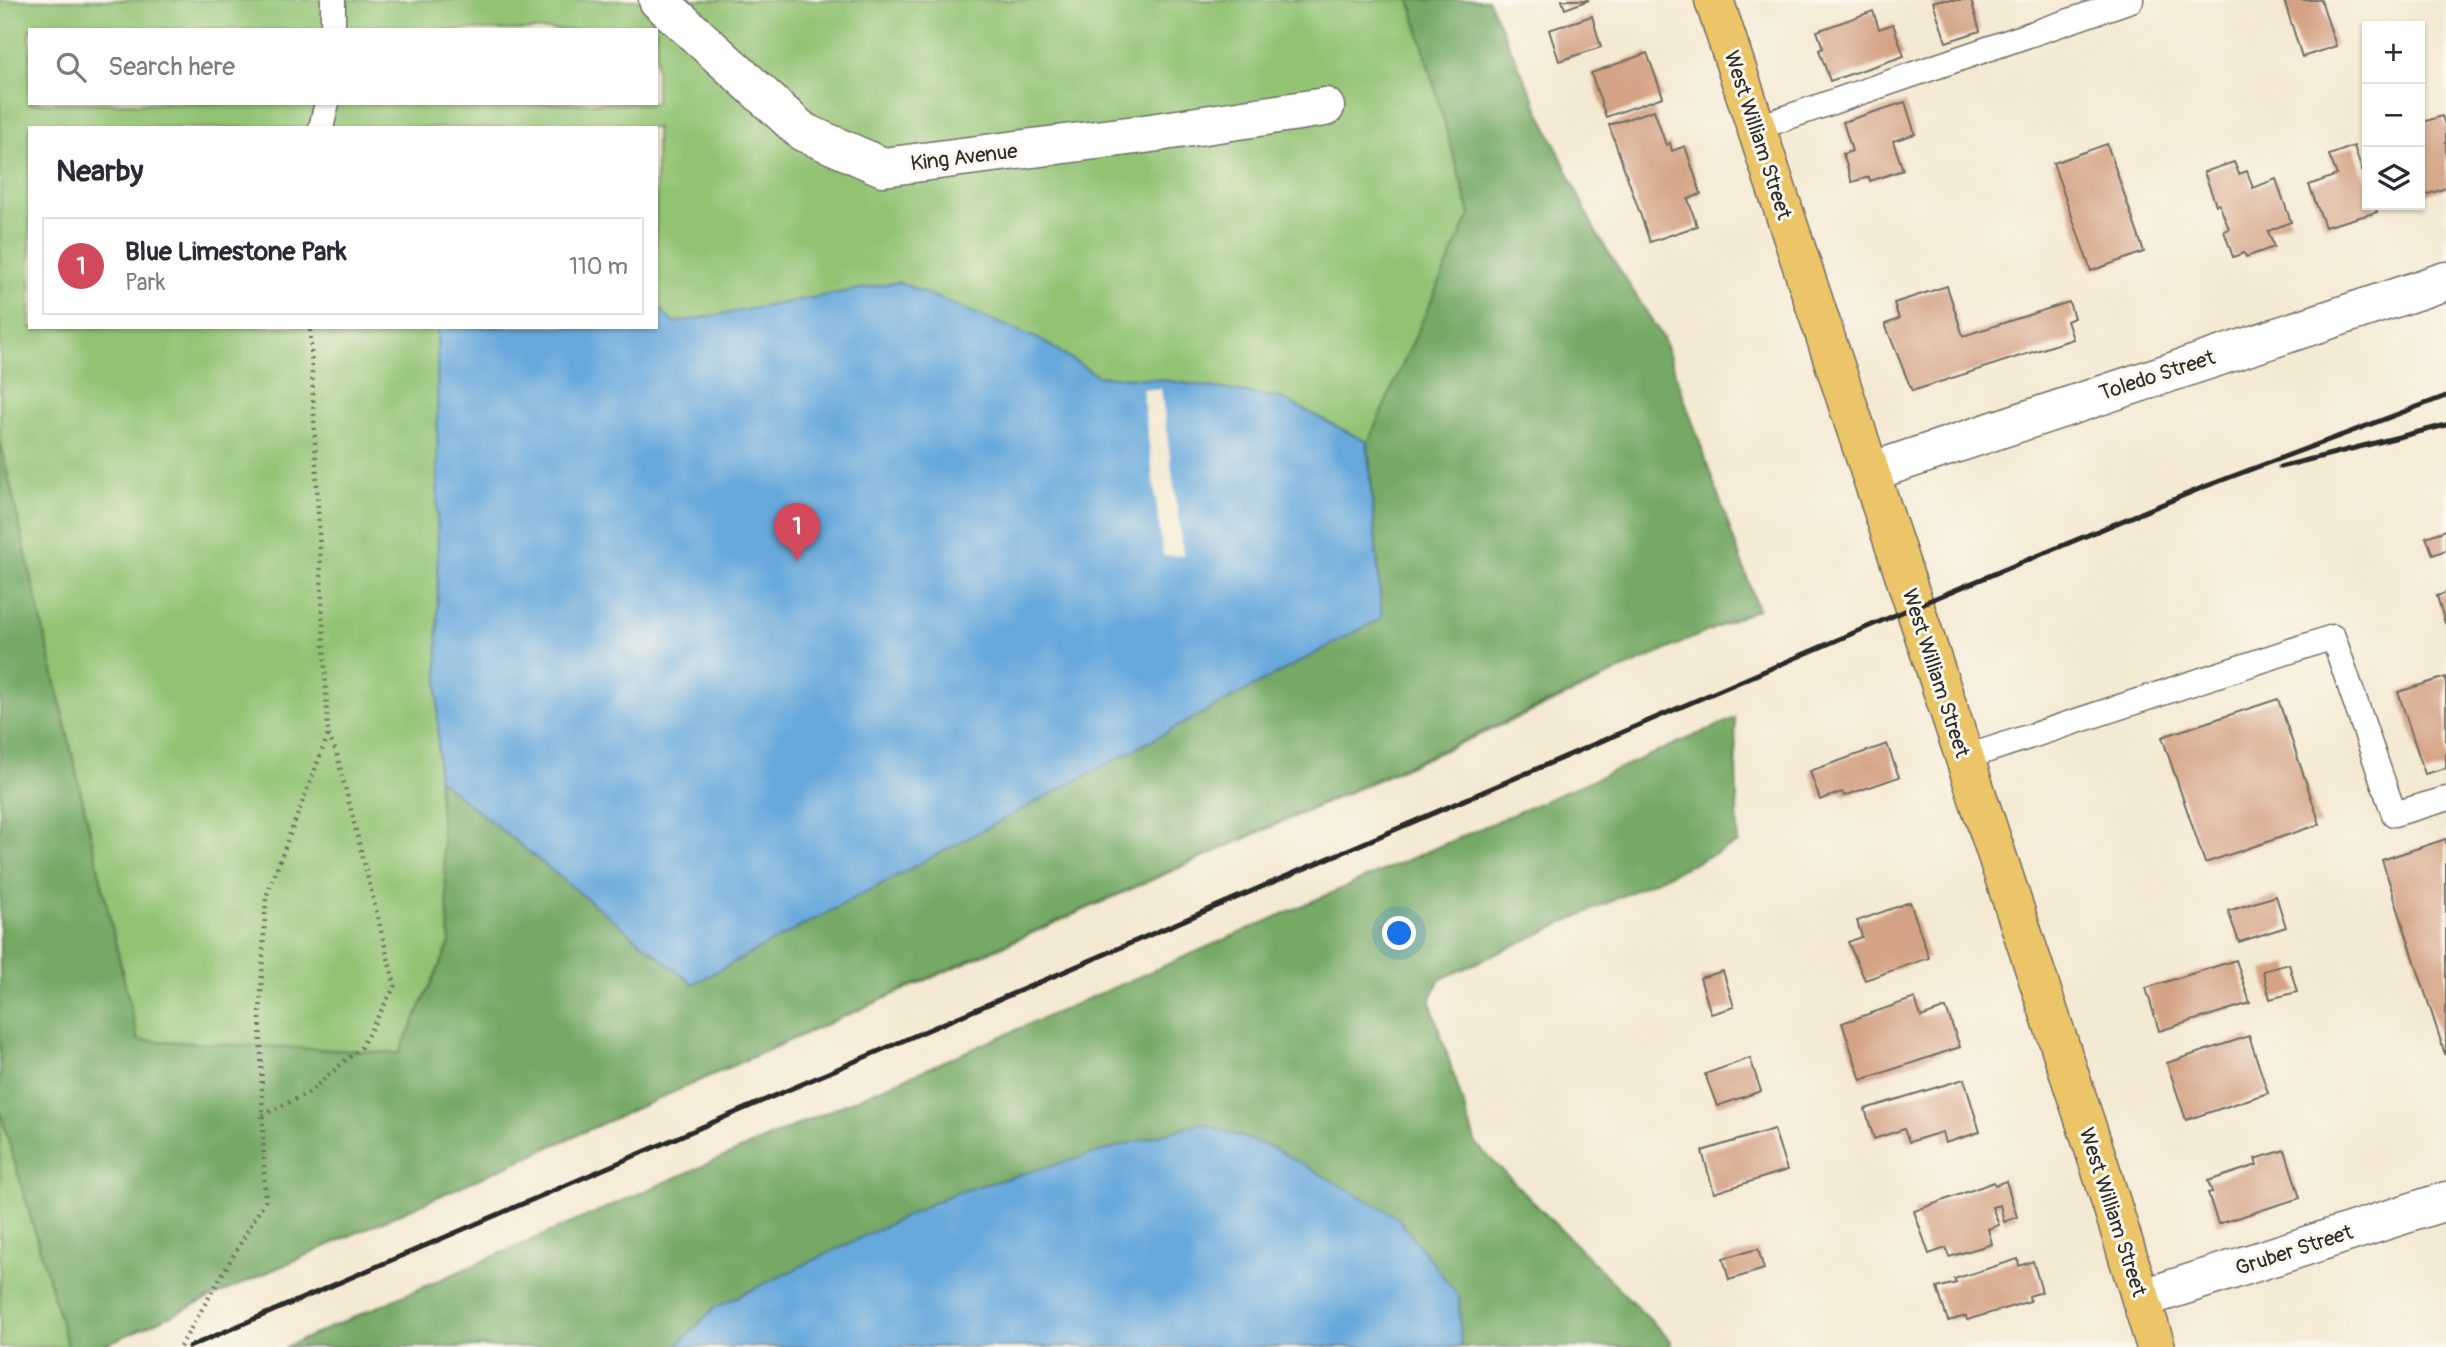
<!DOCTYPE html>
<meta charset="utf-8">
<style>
body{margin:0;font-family:Pangolin,sans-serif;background:#f7f7f7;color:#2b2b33}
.controls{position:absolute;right:21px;top:21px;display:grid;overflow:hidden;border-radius:0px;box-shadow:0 2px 5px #0004}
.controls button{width:63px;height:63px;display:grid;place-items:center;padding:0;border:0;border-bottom:2px solid #e1e1e2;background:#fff;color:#2b2b33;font:35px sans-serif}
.you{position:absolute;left:1400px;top:934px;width:24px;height:24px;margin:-18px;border:5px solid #fff;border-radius:50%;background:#1a73e8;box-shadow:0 0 0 10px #1a73e833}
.badge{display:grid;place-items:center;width:46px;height:46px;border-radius:50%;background:#d1495b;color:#fff;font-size:23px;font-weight:700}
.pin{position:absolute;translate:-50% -58px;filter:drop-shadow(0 2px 4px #0008)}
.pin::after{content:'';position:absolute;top:37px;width:24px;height:21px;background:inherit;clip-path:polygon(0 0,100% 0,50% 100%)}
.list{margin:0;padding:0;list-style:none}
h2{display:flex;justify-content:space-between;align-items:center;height:91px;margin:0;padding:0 28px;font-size:30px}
h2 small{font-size:23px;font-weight:400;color:#7c7c81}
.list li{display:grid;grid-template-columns:46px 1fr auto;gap:21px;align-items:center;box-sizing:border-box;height:98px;margin:0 14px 14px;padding:0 14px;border:2px solid #e1e1e2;border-radius:0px}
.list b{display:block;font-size:26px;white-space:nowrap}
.list p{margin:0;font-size:23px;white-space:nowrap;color:#7c7c81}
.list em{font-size:23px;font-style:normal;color:#7c7c81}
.icon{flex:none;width:38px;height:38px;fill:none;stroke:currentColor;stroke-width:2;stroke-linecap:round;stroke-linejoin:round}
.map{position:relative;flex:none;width:2446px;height:1347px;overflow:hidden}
.search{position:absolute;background:#fff;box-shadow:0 2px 5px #0004;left:28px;top:28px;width:630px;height:77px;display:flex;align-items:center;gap:18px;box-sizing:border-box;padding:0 24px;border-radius:0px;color:#7c7c81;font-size:26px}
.panel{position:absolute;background:#fff;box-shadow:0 2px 5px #0004;left:28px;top:126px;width:630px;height:203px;border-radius:0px}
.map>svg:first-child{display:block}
.green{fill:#92c373;stroke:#5e774f;stroke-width:2;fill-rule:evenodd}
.forest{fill:#75a965;stroke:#506a48;stroke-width:2}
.water{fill:#68a9dc;stroke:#4a6a84;stroke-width:2}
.pier{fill:#f4e9d2}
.building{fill:#d4a284}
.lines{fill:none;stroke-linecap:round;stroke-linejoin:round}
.lane-casing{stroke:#716e65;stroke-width:27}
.street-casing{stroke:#716e65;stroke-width:41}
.highway-casing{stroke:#716e65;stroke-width:41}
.path{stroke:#716e65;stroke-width:4.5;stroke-dasharray:2 5;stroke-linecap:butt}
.lane{stroke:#fff;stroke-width:24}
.street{stroke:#fff;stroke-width:38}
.highway{stroke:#ecc569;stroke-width:38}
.rail{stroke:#2b2b2b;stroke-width:5}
.labels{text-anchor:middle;stroke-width:6;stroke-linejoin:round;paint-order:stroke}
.street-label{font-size:21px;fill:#2b2b2b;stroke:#fbf7ec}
</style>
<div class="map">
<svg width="2446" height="1347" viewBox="0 0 2446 1347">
<rect width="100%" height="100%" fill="#fbf7ec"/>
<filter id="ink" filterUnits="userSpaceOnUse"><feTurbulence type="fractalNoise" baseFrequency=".0143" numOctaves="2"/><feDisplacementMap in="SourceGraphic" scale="14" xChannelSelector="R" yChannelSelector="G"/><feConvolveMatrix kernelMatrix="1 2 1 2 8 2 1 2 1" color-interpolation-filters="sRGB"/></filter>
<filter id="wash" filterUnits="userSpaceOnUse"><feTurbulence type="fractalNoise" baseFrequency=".00686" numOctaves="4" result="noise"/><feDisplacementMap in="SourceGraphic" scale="28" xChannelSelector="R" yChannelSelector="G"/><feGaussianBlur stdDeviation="1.57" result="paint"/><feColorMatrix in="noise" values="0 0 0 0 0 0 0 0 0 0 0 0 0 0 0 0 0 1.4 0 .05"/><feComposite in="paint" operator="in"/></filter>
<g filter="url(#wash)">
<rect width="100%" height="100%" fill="#f4e9d2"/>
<g class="green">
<path d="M0,0H1410L1601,681L198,1303L0,441ZM30,30H656V103H30ZM30,128H656V327H30Z"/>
<path d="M0,1111L68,1347H0Z"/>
</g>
<g class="forest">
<path d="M1410,0H1488L1595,231L1663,338L1758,609L100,1347H68L0,1111V441L138,1040L399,1053L450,943L438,779L693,984L1382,618L1368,442L1470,214Z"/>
<path d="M1735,718L1738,843L1439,980L1430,1001L1476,1144L1671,1341L1670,1347H1461L1459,1297L714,1308L676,1347H285Z"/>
</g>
<g class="water">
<path d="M898,282L1041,340L1098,376L1157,379L1281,398L1367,442L1382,618L693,984L438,779L437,327H656V304L673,323Z"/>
<path d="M1201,1123L1273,1148L1397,1217L1459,1297L1461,1347H676L714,1308L952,1194Z"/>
</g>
<path class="pier" d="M1142,389H1161L1183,555L1163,556Z"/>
<g id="blocks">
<g class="building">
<path d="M1562,0H1589L1565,9Z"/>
<path d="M1939,0H1971L1980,31L1946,42L1933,2Z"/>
<path d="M2284,0H2321L2336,46L2302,57Z"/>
<path d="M1873,11L1879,29L1893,24L1904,56L1830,81L1819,50L1823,48L1817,31Z"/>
<path d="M1592,16L1601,47L1559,61L1549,30Z"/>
<path d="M1647,53L1663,97L1606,117L1591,73Z"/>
<path d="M1905,102L1915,134L1893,141L1903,170L1870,181L1869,177L1852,182L1843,154L1852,151L1843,122Z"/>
<path d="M1654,110L1666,145L1670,143L1672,151L1685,146L1701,194L1688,199L1697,226L1650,242L1609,125Z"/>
<path d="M2442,116L2446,128V188L2420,197V123Z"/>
<path d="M2107,144L2144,252L2091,271L2053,163Z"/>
<path d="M2354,146L2367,186V205H2374L2377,212L2325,227L2309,185L2337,175L2329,155Z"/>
<path d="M2234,162L2239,174L2247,171L2253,188L2276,179L2291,222L2268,231L2274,247L2246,257L2244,253L2233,257L2224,231L2229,229L2219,204L2216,205L2204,172Z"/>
<path d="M1947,286L1963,336L2069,302L2074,318L2067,321L2073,339L1912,391L1885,324L1899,319L1894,303Z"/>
<path d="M2446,530V550L2433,555L2426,537Z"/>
<path d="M2446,593V623H2445L2437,596Z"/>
<path d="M2446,677V768L2425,774L2398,692Z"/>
<path d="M2278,699L2320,824L2205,863L2162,737Z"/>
<path d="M1887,744L1899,777L1844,796L1842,792L1820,800L1810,771Z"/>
<path d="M2446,839V1054H2445L2382,860Z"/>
<path d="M2276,896L2286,927L2239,942L2228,911Z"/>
<path d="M1910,902L1929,958L1865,980L1848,942L1862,937L1857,921Z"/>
<path d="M2236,960L2250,1003L2159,1031L2146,988Z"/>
<path d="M2289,964L2297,992L2270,999L2263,971Z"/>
<path d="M1723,971L1734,1007L1711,1014L1700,978Z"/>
<path d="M1915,998L1921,1017L1946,1008L1960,1047L1861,1080L1842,1023Z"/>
<path d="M2249,1036L2268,1093L2186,1120L2167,1063Z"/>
<path d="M1750,1058L1761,1091L1717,1106L1705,1074Z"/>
<path d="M1964,1079L1980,1132L1945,1143L1942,1132L1909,1142L1904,1129L1874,1139L1865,1109Z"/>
<path d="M1774,1129L1787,1170L1714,1193L1702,1151Z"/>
<path d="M2285,1150L2300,1198L2218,1224L2208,1193L2212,1192L2208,1181L2257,1165L2255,1159Z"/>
<path d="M2006,1181L2017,1217L2004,1222L2000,1205L1992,1207L1999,1225L1988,1229L1992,1244L1949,1257L1946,1248L1929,1254L1914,1211L1994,1182L1995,1185Z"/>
<path d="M1758,1249L1764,1269L1729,1280L1723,1258Z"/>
<path d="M2018,1259L2019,1266L2033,1261L2042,1292L2029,1296L2030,1301L1967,1320L1966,1316L1948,1321L1937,1288L1956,1283L1954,1279Z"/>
</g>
</g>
</g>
<g filter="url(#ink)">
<use href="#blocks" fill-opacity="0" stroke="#716e65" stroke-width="2"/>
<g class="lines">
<defs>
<g id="lane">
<path d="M333,30V0"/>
<path d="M321,128L327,103"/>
<path d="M1756,128L2131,0"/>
<path d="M1964,758L2333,637L2394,814L2446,799"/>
</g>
<g id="street">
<path d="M658,0L803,132L883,167L1144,134L1325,107"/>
<path d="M1870,472L2446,281"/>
<path d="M2141,1299L2446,1201"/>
</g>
<path id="highway" d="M1714,0L2100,1167L2156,1347"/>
</defs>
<use href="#lane" class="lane-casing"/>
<use href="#street" class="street-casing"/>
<use href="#highway" class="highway-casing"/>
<g class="path">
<path d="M263,1115L308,1093L361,1047L395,986L336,751L328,735"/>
<path d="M180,1347L265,1201L260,1014L266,897L328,735L310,327"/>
</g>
<use href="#lane" class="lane"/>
<use href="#street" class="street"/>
<use href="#highway" class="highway"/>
<g class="rail">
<path d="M2280,467L2446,425"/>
<path d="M189,1347L1914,607L2204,487L2446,396"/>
</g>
</g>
</g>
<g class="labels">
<g class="street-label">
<text transform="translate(1758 135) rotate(72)" y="7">West William Street</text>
<text transform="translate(964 157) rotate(-7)" y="7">King Avenue</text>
<text transform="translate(2157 375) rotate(-18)" y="7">Toledo Street</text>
<text transform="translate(1936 673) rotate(72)" y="7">West William Street</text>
<text transform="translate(2113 1212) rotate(72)" y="7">West William Street</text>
<text transform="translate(2294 1250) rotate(-18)" y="7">Gruber Street</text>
</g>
</g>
</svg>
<div class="controls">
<button>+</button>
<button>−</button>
<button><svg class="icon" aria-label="layers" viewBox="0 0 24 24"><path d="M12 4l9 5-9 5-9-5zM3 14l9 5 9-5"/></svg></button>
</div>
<div class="you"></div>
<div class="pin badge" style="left:797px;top:561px">1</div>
<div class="search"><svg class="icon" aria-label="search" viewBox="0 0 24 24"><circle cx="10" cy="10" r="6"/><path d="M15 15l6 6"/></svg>Search here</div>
<section class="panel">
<h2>Nearby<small></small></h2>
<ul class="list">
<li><span class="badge">1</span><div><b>Blue Limestone Park</b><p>Park</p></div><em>110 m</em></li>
</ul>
</section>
</div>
